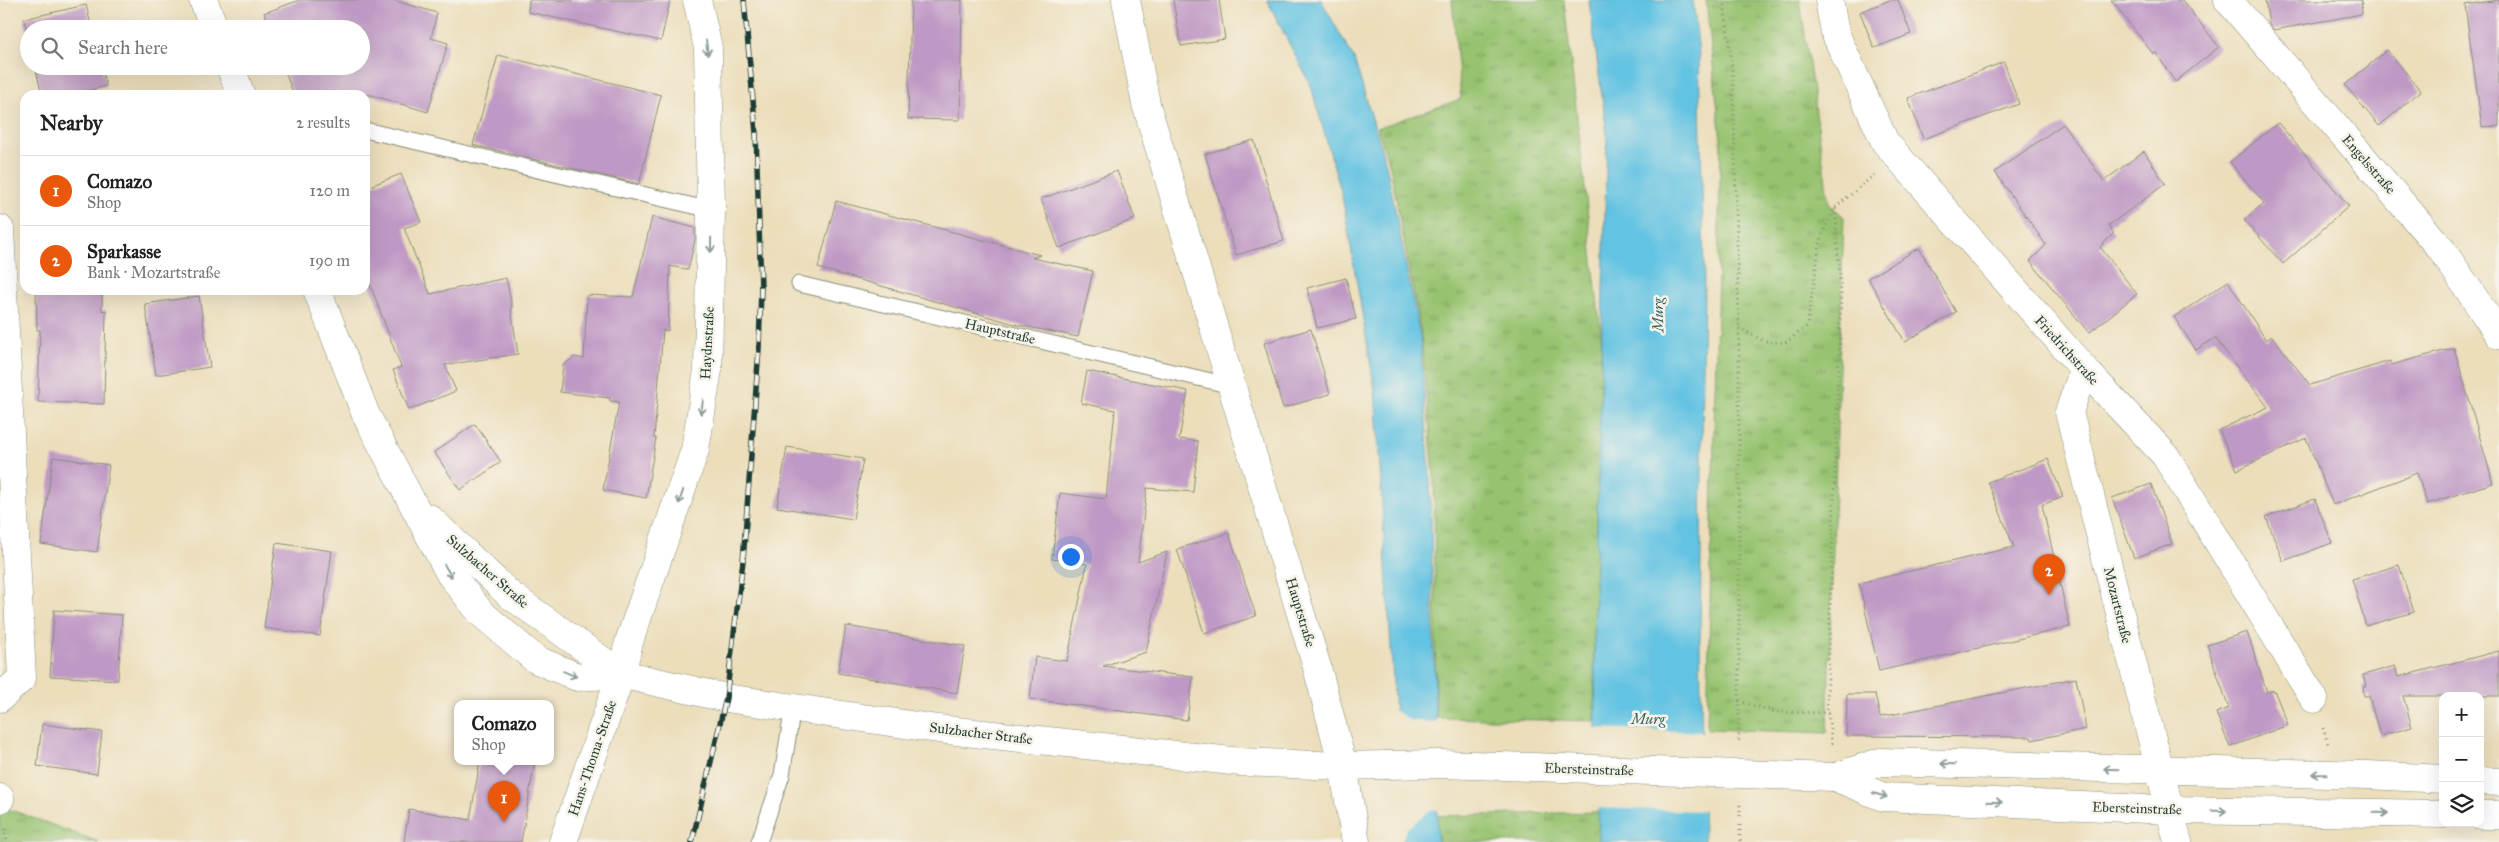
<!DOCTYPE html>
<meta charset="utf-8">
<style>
body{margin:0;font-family:"IM FELL Great Primer",serif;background:#f2f2f2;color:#202124}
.controls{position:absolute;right:15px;bottom:15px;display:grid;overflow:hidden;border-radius:10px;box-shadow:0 5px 20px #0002}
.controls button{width:45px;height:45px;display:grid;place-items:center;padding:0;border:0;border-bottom:1px solid #e0e0e0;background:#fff;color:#202124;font:25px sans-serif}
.you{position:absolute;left:1070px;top:556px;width:18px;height:18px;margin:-12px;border:4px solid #fff;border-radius:50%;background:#1a73e8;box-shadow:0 0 0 8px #1a73e833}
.badge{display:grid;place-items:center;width:32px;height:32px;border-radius:50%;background:#ea580c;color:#fff;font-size:16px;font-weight:700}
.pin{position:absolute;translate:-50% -41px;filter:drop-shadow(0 1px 2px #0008)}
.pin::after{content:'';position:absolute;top:26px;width:18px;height:15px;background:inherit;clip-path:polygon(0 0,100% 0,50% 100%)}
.popup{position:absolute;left:454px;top:700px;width:100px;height:65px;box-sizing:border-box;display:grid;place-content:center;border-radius:10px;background:#fff;filter:drop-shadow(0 1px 4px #0005);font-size:16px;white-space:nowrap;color:#757577}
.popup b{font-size:19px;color:#202124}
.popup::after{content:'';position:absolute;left:50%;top:100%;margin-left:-10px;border:10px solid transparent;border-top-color:#fff}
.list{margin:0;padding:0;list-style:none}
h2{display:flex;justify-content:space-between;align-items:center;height:65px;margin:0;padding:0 20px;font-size:21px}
h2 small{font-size:16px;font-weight:400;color:#757577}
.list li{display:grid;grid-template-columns:32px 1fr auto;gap:15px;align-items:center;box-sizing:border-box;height:70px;padding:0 20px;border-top:1px solid #e0e0e0}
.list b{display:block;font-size:19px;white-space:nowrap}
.list p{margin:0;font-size:16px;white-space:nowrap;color:#757577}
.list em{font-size:16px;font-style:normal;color:#757577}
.icon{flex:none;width:28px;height:28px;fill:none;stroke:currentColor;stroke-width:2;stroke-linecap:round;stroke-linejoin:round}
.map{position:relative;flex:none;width:2499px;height:842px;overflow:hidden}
.search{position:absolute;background:#fff;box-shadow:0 5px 20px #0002;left:20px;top:20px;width:350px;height:55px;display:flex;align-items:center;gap:12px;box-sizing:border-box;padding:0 18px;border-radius:28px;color:#757577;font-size:19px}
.panel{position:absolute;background:#fff;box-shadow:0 5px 20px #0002;left:20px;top:90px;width:350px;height:205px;border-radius:15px}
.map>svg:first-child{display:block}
.grass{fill:url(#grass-tufts);stroke:#5b8052}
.water{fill:#63c3e2;stroke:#41808b}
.pier{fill:#ecdebb}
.building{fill:#bf99c5}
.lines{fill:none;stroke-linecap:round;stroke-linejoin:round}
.lane-casing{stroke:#868e78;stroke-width:17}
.street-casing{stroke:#868e78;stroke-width:29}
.secondary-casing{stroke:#868e78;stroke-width:29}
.path{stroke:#868e78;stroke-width:3;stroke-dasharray:1 4;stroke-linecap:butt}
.lane{stroke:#fff;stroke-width:15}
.street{stroke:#fff;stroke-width:28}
.secondary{stroke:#fff;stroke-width:28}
.rail-casing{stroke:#1f3d34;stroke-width:5.5}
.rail{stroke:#f7f3e8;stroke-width:4;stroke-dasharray:11;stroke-linecap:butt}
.secondary-bridge-casing{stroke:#868e78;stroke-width:29;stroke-linecap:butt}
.secondary-bridge{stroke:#fff;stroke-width:28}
.oneway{stroke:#8f9e9a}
.labels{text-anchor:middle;stroke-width:5;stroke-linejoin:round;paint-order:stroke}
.street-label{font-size:14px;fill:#1f3d34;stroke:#f7f3e8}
.water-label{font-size:15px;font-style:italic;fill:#305e60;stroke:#f7f3e8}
</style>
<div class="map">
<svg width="2499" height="842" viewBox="0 0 2499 842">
<defs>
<pattern id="grass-tufts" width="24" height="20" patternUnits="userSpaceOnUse" patternTransform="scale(1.25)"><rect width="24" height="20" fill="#97c370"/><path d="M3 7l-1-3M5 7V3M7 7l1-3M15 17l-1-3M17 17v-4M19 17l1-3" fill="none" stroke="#7ba05d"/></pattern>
</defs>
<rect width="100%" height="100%" fill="#f7f3e8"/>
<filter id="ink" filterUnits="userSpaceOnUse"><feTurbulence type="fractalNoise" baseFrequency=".02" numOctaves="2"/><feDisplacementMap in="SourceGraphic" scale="10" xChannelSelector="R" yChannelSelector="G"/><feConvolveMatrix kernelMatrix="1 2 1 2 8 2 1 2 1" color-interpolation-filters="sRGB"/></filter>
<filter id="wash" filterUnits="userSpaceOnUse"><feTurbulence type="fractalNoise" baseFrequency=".0096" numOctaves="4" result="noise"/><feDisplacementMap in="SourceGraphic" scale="20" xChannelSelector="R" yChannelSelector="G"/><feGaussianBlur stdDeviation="1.12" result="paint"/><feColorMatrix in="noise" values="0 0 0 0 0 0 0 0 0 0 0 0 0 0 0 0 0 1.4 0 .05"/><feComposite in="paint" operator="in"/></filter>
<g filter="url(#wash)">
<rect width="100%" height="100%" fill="#ecdebb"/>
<g class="grass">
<path d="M1452,0H1564L1603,351L1594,640L1595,721L1436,718L1434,476L1421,334L1390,166L1377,128L1461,99Z"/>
<path d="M1706,0H1800L1829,204L1844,217L1827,733L1707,729L1721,140Z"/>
<path d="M0,806L99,842H0Z"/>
<path d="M1599,812V842H1438L1436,816Z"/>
</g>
<g class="water">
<path d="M1267,0H1321L1354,59L1386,164L1420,336L1430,476L1438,842H1403L1375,390L1342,195L1311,86Z"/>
<path d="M1589,0H1693L1699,54L1704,273L1700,646L1704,842H1599L1594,640L1607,134Z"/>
</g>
<g class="pier">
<path d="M1392,709L1411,721L1438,722L1439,810L1429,811L1406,829L1402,842H1400Z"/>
<path d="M1593,728L1704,732L1706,811L1596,808Z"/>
</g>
<g id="blocks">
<g class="building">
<path d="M300,0H393L437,13L431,38L448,43L428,112L371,95H294L283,66H361V29H269L264,13Z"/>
<path d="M529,0H670L661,41L528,12Z"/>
<path d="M911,0H962L960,120L908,119Z"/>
<path d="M1173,0H1219L1225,39L1181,46Z"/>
<path d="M1890,0H1898L1911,34L1874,48L1860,12Z"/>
<path d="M2111,0H2182L2219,47L2175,82L2156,53L2153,54Z"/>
<path d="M2265,0H2361L2362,14L2274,30L2269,24Z"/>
<path d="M2499,0V126L2482,127L2465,5Z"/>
<path d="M86,5L92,29H29V40L24,19Z"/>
<path d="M2387,50L2421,91L2379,126L2345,85Z"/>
<path d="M498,55L661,95L639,184L473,145Z"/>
<path d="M2004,62L2019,104L1923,139L1908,98Z"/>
<path d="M35,66H101L106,86L69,95H42Z"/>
<path d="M2278,123L2349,206L2283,264L2244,220L2264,203L2230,162Z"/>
<path d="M2063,124L2104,181L2144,151L2165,184L2108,226L2114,233L2100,247L2137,294L2089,333L2030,261L2046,245L1995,172Z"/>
<path d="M1254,140L1284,241L1236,255L1205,154Z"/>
<path d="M1117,171L1135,219L1059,248L1041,199Z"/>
<path d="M401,174L421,222L404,228L430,294L506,278L512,307L511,308L518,354L445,365L456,391L409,410L393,370L401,367L365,271V188Z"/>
<path d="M836,201L1040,255L1032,258L1093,271L1078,337L1018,325L818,268Z"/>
<path d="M652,217L695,228V240L688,270L670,266L668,331L663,330L654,438H656L646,498L603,490L619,402L610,401V398L560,392L563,365L575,357L584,359L587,295L633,297Z"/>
<path d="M1919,248L1956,312L1905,342L1868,278Z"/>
<path d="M1346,278L1356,319L1317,328L1307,288Z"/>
<path d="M2228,281L2266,340L2272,336L2310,385L2390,361L2391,365L2454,348L2493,483L2427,504L2417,473L2333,505L2306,438L2237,470L2219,430L2268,407L2215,338L2196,350L2174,317Z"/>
<path d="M36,290H102V311L106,310L104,404L38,402L40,330H37Z"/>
<path d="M199,296L210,367L156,375L145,304Z"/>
<path d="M1311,329L1330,394L1283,408L1264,343Z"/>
<path d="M1087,371L1188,391L1179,439L1198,441L1193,492L1147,488L1138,562L1167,552L1146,652L1103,666L1193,677L1187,720L1030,699L1035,657L1067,661L1087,564L1052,559L1060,493L1106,499L1115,410L1081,403Z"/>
<path d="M475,424L501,462L460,490L434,452Z"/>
<path d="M787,447L863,459L853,519L777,507Z"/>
<path d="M53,457L109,465L97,552L41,544Z"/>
<path d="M2048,459L2063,497L2042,505L2070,627L1879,671L1859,583L2014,547L1988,482Z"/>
<path d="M2151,484L2172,544L2134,558L2112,498Z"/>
<path d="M2315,499L2332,543L2283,561L2266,517Z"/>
<path d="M1229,533L1256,616L1204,633L1177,549Z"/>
<path d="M276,543L332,551L320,636L264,628Z"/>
<path d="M2399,565L2414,612L2366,626L2352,579Z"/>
<path d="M54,610L122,615L118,680L50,676Z"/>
<path d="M846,626L965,646L957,693L838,673Z"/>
<path d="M2247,632L2267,692L2274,690L2288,725L2230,747L2216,713L2229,708L2207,645Z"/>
<path d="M2499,651V696H2403L2412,727L2380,736L2369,696H2364L2363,686H2366L2363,675L2395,666L2398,677Z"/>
<path d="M2076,678L2086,729L2032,740L2031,737L1846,736L1847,694H1875L1880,717Z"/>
<path d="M42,724L102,732L97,774L37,766Z"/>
<path d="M480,761H535L521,842H404L409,809L470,820Z"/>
</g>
</g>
</g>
<g filter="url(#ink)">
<use href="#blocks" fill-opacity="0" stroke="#868e78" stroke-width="1"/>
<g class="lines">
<defs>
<g id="lane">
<path d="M365,130L711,210"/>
<path d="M799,284L1232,386"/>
<path d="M759,842L782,775L793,707"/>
</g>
<g id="street">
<path d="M1829,0L1835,33L1885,142L2084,369L2165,455L2314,699"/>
<path d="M2228,0L2442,250L2499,335"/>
<path d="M0,229L22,678L0,698"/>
<path d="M2084,369L2069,412L2178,842"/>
<path d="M621,674L629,642L695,450L708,370L711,210L708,48L697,0"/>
<path d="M0,798V799"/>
</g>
<g id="secondary">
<path d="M203,0L215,29"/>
<path d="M1126,0L1146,104L1317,667L1343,766L1356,842"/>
<path d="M230,66L241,95"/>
<path d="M317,290L366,415L450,574L481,613L535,659L577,677L621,674L726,698L938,729L1241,762L1343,766L1385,765"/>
<path d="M429,518L510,595L621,674"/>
<path d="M1835,777L1883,797L2170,810L2443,814"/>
<path d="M1835,777L1880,762L2368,775L2443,779"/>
<path d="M2480,781L2499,782"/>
<path d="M2480,815H2499"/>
<path d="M563,842L621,674"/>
</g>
</defs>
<use href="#lane" class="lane-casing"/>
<use href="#street" class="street-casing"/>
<use href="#secondary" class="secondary-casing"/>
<g class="path">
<path d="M1724,0L1733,76L1739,328V744"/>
<path d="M1739,328L1764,341L1785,343L1807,326L1821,237L1835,208L1874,175"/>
<path d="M1739,701L1776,712L1829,713"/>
<path d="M2323,728L2328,744"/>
<path d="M1832,744L1827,705L1841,295L1835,208"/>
<path d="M1740,805V842"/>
<path d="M5,829L7,842"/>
</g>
<use href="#lane" class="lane"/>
<use href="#street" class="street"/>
<use href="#secondary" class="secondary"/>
<defs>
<path id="rail" d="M692,842L726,698L743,561L759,349L761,288L756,133L744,0"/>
</defs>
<use href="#rail" class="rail-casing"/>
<use href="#rail" class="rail"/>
<defs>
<path id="secondary-bridge" d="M1385,765L1440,764L1835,777"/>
</defs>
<use href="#secondary-bridge" class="secondary-bridge-casing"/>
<use href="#secondary-bridge" class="secondary-bridge"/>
</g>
<defs><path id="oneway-shaft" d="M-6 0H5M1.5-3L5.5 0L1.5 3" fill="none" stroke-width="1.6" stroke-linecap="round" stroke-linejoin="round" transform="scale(1.25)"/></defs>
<g class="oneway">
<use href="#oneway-shaft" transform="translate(707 48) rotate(83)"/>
<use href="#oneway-shaft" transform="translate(711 245) rotate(91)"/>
<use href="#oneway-shaft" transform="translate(702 407) rotate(99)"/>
<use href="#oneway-shaft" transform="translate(681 497) rotate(108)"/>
<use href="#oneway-shaft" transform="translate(448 571) rotate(59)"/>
<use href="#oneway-shaft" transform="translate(570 674) rotate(22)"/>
<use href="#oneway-shaft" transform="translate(1948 764) rotate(-178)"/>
<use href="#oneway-shaft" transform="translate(2111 769) rotate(-178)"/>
<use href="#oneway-shaft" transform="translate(2319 774) rotate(-179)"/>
<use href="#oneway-shaft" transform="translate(1880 795) rotate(16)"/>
<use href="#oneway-shaft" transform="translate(1995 802) rotate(2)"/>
<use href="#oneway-shaft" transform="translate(2219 811) rotate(1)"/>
<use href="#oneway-shaft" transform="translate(2381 813) rotate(1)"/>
</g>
</g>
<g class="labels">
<g class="street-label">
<text transform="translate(2369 164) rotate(49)" y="5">Engelsstraße</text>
<text transform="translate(1000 331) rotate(13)" y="5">Hauptstraße</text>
<text transform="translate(707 343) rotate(-87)" y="5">Haydnstraße</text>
<text transform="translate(2067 350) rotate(48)" y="5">Friedrichstraße</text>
<text transform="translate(488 571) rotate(41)" y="5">Sulzbacher Straße</text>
<text transform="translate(2118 605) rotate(76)" y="5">Mozartstraße</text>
<text transform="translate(1301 612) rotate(73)" y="5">Hauptstraße</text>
<text transform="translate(981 733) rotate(7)" y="5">Sulzbacher Straße</text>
<text transform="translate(592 758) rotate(-71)" y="5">Hans-Thoma-Straße</text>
<text transform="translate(1589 769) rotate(2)" y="5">Ebersteinstraße</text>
<text transform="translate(2137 808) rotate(2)" y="5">Ebersteinstraße</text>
</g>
<g class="water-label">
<text transform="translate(1658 315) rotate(-91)" y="5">Murg</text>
<text x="1648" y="724">Murg</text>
</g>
</g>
</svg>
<div class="controls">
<button>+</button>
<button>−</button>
<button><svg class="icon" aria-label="layers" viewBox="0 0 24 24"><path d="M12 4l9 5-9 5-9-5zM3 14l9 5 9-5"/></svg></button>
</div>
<div class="you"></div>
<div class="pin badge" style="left:504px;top:822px">1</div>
<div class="popup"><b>Comazo</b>Shop</div>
<div class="pin badge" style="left:2049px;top:595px">2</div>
<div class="search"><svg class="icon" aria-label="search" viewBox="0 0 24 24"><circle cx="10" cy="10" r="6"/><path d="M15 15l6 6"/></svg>Search here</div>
<section class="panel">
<h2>Nearby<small>2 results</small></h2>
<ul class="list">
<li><span class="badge">1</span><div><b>Comazo</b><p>Shop</p></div><em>120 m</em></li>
<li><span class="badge">2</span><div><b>Sparkasse</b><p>Bank · Mozartstraße</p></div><em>190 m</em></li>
</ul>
</section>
</div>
